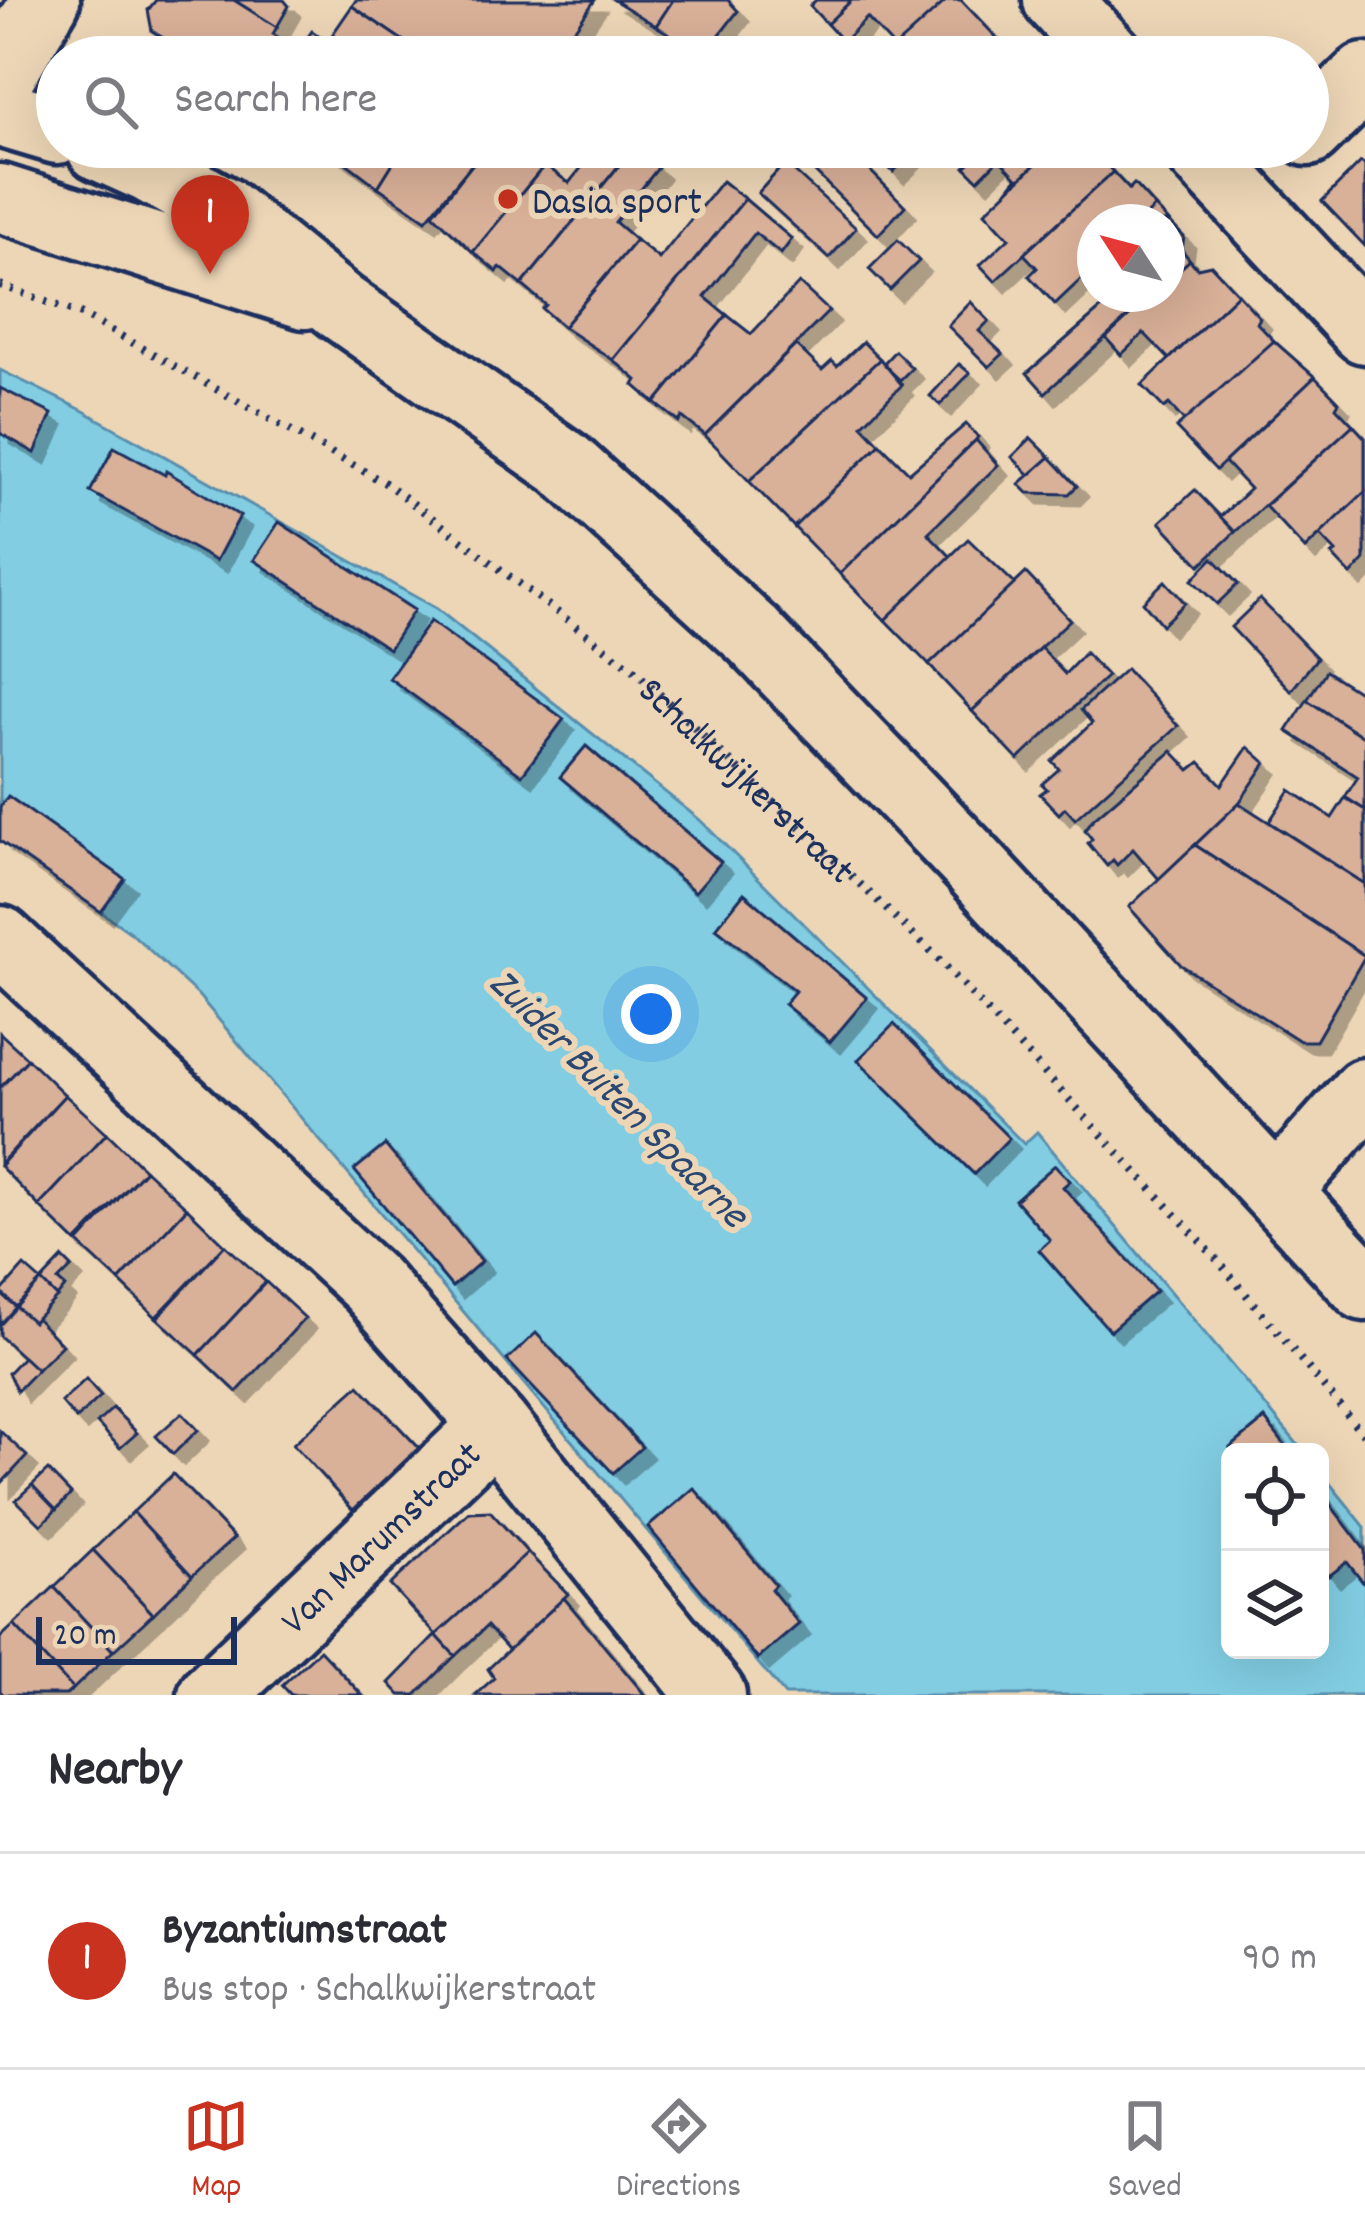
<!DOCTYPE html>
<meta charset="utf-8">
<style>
body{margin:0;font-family:Dekko,sans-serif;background:#f7f7f7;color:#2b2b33}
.controls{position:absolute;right:36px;bottom:36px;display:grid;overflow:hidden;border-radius:18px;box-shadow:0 12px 48px #0002}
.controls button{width:108px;height:108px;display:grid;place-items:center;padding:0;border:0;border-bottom:3px solid #e1e1e2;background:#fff;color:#2b2b33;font:60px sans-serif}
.compass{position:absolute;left:1077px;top:204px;width:108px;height:108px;border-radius:50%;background:#fff;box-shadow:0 12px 48px #0002;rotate:306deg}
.scale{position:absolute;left:36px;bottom:30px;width:201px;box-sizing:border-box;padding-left:12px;border:6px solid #1b2f5e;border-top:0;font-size:33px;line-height:42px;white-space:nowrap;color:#1b2f5e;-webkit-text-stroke:9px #edd6b6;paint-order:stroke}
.you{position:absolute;left:651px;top:1014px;width:42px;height:42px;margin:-30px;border:9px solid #fff;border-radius:50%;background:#1a73e8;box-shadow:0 0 0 18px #1a73e833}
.badge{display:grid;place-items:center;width:78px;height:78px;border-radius:50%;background:#c8321e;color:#fff;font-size:39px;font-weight:700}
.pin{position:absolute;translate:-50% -99px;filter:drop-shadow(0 3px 6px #0008)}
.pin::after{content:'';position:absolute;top:63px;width:42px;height:36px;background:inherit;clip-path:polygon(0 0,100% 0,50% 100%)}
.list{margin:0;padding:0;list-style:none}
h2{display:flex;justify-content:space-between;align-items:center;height:156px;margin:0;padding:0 48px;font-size:51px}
h2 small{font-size:39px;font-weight:400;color:#7c7c81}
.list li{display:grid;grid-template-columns:78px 1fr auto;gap:36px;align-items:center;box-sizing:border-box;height:216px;padding:0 48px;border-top:3px solid #e1e1e2}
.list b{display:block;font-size:45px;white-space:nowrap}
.list p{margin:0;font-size:39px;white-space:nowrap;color:#7c7c81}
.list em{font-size:39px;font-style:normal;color:#7c7c81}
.icon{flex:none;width:66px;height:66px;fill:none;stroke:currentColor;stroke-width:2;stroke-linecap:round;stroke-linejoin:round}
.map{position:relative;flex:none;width:1365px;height:1695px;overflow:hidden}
.search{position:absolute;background:#fff;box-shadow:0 12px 48px #0002;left:36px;right:36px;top:36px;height:132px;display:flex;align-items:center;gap:30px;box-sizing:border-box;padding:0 42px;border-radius:66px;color:#7c7c81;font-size:45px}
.sheet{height:372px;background:#fff}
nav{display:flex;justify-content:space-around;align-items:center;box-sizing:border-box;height:168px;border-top:3px solid #e1e1e2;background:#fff;font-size:33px;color:#7c7c81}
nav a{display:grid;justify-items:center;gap:6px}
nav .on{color:#c8321e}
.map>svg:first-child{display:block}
.water{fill:#82cde2;stroke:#598ead;stroke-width:3}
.building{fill:#d9b098;stroke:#1b2f5e;stroke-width:3;filter:url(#shadow)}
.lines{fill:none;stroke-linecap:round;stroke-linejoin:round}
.minor-casing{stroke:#1b2f5e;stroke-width:75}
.major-casing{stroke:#1b2f5e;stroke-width:75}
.path{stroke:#1b2f5e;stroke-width:8;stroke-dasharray:3 9;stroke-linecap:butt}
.minor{stroke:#edd6b6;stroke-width:66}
.major{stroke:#edd6b6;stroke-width:66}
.poi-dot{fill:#c8321e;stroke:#edd6b6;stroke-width:4.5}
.labels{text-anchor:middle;stroke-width:12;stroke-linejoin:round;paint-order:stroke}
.poi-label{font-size:39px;fill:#1b2f5e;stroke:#edd6b6;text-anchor:start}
.street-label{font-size:39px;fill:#1b2f5e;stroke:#edd6b6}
.water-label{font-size:42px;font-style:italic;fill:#2a4772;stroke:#edd6b6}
</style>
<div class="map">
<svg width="1365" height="1695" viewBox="0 0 1365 1695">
<defs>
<filter id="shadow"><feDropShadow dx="11" dy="11" stdDeviation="0" flood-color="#0004"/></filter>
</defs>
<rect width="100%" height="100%" fill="#edd6b6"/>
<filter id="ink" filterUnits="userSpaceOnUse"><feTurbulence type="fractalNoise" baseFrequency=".00833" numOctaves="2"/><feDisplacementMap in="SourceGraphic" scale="24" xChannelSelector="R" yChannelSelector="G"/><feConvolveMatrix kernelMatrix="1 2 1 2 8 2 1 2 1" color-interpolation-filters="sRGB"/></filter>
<g filter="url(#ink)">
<path class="water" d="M0,370L82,410L437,609L700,820L1024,1144L1037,1132L1304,1452H1230V1650H1320V1471L1365,1527V1695H785L198,995L131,933L0,841Z"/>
<g class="building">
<path d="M156,0H234L277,27L273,34L310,57H194L152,31L148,10Z"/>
<path d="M234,0H284L289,6L277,27Z"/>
<path d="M356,0H595L555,57H427L352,6Z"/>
<path d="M614,0H673L656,26Z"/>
<path d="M673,0H728L738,11L704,55L656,26Z"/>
<path d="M816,0H852L827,24L810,6Z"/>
<path d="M852,0H947L895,48L867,18L843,42L827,24Z"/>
<path d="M947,0H961L998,39L979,57H884Z"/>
<path d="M352,6L427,57H317Z"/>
<path d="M312,31L326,41L319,52L304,42Z"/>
<path d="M998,39L1015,57H979Z"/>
<path d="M325,147H403L378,187Z"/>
<path d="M403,147H486L426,220L378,187Z"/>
<path d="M486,147H523L545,165L473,252L433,214Z"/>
<path d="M598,147H634L522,285L500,267L497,272L473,252L545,165L569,183Z"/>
<path d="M634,147L658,168L615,222L636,240L563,327L542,309L546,305L522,285Z"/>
<path d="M807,147H847L905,206L878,235L799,156Z"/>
<path d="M887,147H906L912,154L893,172L878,156Z"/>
<path d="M986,147H1054L1007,191L1017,178L999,159L978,180L965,167Z"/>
<path d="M1054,147H1099L1096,153L1113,172L995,281L980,265L1009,238L985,212Z"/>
<path d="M1361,162L1365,165V246L1322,201Z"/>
<path d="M785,163L856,228L829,258L758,193Z"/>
<path d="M1113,172L1129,189L1134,184L1155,207L1140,222H1095V266L1055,304L1029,276L1037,268L1024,254Z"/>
<path d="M722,181L745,199L613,360L563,327L636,240L659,259Z"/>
<path d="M745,199L792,239L781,254L755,233L705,297L727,315L655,403L634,385L637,380L613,360Z"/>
<path d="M1155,207L1184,237L1182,250L1190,260L1167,281V222H1140Z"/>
<path d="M898,240L919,261L890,290L869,269Z"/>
<path d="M1190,260L1197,268L1211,265L1238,294L1169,359L1144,333L1121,355L1106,338L1153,294H1167V281Z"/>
<path d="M799,283L829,311L705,435L682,417L679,422L655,403L727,315L751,334Z"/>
<path d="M1106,294H1153L1045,393L1027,373L1111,300Z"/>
<path d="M1238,294L1260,318L1257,323L1274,341L1185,422L1169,404L1164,408L1142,385Z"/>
<path d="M971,302L989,321L979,331L1003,354L989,367L948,326Z"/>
<path d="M1274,341L1315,377L1216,470L1176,428Z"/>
<path d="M863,342L880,359L749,481L705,435L796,345L822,370L832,361L837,366Z"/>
<path d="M895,351L912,368L900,380L883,364Z"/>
<path d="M880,359L902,385L862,425L880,444L794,527L749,481Z"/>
<path d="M959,364L970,373L940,405L930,396Z"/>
<path d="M1315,377L1339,402L1336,407L1353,425L1235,532L1220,517L1250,489L1225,462Z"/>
<path d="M0,388L52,414L35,453L0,433Z"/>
<path d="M966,424L978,437L976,440L840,574L794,527L880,444L909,473Z"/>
<path d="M1353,425L1365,438V492L1305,549L1265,506Z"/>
<path d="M1031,438L1050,457L1030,475L1012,457Z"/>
<path d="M976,440L998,465L928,533L951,557L885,620L840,574Z"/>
<path d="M114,447L165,475L166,471L240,516L216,561L90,492Z"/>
<path d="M1050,457L1077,486L1069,494L1028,493L1019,484Z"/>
<path d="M1195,490L1235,532L1200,565L1160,522Z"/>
<path d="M1365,492V560L1351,575L1332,555L1336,552L1320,535L1305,549Z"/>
<path d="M279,522L414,610L389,649L254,560Z"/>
<path d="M968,539L1015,584L929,665L885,620Z"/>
<path d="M1213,558L1238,584L1217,604L1192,580Z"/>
<path d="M1026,573L1070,620L972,711L929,665Z"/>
<path d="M1165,581L1185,603L1162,625L1143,602Z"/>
<path d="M1260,599L1317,658L1291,691L1231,627Z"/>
<path d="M430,621L564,719L522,775L389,678Z"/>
<path d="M1041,648L1065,674L1085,653L1107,676L1018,760L972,711Z"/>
<path d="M1126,669L1178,726L1075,819L1065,808L1059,814L1040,794L1047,789L1042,784L1059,769L1052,761L1092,723L1081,710Z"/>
<path d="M1326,671L1365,696V738L1307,700Z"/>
<path d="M1307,700L1365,738V810L1345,797L1358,777L1287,731Z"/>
<path d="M586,746L721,862L695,892L560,777Z"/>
<path d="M1248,747L1266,763L1239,803L1159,879L1133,849L1117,865L1113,860L1107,866L1088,843L1092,839L1085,830L1093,819L1172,751L1190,770L1200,762L1222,785Z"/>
<path d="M1290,790L1332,818L1345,798L1365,810V884L1269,822Z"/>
<path d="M8,796L125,879L101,912L0,841V807Z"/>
<path d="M1239,803L1365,884V956L1195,845Z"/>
<path d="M1195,845L1365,956L1316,1041H1300L1181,965L1129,907Z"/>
<path d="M744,893L867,998L830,1042L784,1004L795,991L716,928Z"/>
<path d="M894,1024L1009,1138L974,1174L858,1060Z"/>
<path d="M0,1033L28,1059L0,1088Z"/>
<path d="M28,1059L65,1095L0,1164V1088Z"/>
<path d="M65,1095L107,1133L39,1206L0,1166Z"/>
<path d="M107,1133L145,1170L76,1242L39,1206Z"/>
<path d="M385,1145L482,1261L452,1287L354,1170Z"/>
<path d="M1055,1165L1070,1181L1063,1187L1156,1291L1110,1331L1039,1250L1050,1240L1015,1200Z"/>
<path d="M145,1170L187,1208L119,1281L78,1243Z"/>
<path d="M187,1208L225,1245L156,1317L119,1281Z"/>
<path d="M225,1245L266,1282L198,1355L157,1318Z"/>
<path d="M63,1258L72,1267L58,1281L65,1287L57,1297L41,1281Z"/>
<path d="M24,1266L41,1281L16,1307L1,1292Z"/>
<path d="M41,1281L57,1297L33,1322L16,1307Z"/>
<path d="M266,1282L305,1318L237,1392L198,1355Z"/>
<path d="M0,1293L16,1307L0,1325Z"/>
<path d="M16,1307L33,1322L36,1318L62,1345L37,1370L0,1336V1325Z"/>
<path d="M536,1333L642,1447L613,1473L507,1360Z"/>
<path d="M23,1357L37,1370L17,1391L8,1373Z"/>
<path d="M86,1379L101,1396L76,1419L61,1402Z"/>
<path d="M359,1385L419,1448L353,1510L293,1444Z"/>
<path d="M113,1408L137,1433L120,1448L97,1423Z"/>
<path d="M182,1413L198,1430L173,1454L156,1436Z"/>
<path d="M1265,1419L1290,1452H1233L1230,1448Z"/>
<path d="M0,1431L27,1456L0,1485Z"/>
<path d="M48,1470L71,1494L56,1510L32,1485Z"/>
<path d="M173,1474L234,1538L192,1576L133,1512Z"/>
<path d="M32,1485L56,1510L41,1525L16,1500Z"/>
<path d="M694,1488L775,1585L771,1589L799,1624L758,1659L648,1527Z"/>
<path d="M1320,1491L1365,1550V1585L1347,1562L1329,1576L1320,1565Z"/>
<path d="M490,1511L528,1553L436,1635L390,1585L469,1512Z"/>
<path d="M133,1512L192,1576L153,1614L93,1550Z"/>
<path d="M93,1550L153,1614L113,1651L54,1587Z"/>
<path d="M528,1553L568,1594L509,1650L487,1626L455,1656L436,1635Z"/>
<path d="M54,1587L113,1651L73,1689L14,1625Z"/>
<path d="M564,1598L645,1695H475L494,1678L488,1669Z"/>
<path d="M14,1625L73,1689L66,1695H4L0,1691V1638Z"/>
<path d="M436,1635L455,1656L416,1695H400L389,1683Z"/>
<path d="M320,1650L362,1695H291L282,1685Z"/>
</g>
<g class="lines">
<defs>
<g id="minor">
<path d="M1057,0L1110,57"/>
<path d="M0,77L46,0"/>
<path d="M1308,132L1365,77"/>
<path d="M1195,147L1365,330"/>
<path d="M0,940L371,1284L495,1425L712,1695"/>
<path d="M1278,1190L1365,1092"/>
<path id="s2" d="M212,1695L495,1425"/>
</g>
<g id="major">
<path d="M0,113L57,130"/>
<path d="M100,147L149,169L222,210L341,307L565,464L753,635L971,862L1365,1287"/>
<path d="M0,198L305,295"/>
</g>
</defs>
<use href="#minor" class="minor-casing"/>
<use href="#major" class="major-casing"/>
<path class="path" id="s1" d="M0,285L81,314L387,484L634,670L937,957L1213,1255L1365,1436"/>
<use href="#minor" class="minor"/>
<use href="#major" class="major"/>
</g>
</g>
<circle class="poi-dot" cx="508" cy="199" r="12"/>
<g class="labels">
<g class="poi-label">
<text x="532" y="213">Dasia sport</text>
</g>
<g class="street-label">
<text dy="14" stroke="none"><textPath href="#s1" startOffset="903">Schalkwijkerstraat</textPath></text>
<text dy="14" stroke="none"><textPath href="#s2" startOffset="231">Van Marumstraat</textPath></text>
</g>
<g class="water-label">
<text transform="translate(621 1096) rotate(45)" y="15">Zuider Buiten Spaarne</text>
</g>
</g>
</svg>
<div class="controls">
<button><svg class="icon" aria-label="locate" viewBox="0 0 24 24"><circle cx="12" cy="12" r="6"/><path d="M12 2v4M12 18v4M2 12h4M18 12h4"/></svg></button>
<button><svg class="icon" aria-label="layers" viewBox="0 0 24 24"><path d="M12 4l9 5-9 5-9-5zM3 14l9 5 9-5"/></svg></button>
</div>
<svg class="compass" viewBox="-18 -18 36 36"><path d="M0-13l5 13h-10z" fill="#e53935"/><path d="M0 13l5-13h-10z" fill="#7c7c81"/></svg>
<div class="scale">20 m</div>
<div class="you"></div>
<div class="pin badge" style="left:210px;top:274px">1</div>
<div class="search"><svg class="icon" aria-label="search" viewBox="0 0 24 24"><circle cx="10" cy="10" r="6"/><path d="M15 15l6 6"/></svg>Search here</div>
</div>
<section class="sheet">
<h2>Nearby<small></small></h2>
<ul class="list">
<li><span class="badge">1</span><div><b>Byzantiumstraat</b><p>Bus stop · Schalkwijkerstraat</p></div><em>90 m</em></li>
</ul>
</section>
<nav>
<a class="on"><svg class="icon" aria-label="map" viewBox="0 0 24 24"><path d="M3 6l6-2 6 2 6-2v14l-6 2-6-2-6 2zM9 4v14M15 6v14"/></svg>Map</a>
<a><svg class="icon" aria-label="directions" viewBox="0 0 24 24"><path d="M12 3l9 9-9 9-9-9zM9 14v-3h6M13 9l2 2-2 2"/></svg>Directions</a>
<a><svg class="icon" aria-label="saved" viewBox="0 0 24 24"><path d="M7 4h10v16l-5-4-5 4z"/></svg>Saved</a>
</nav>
